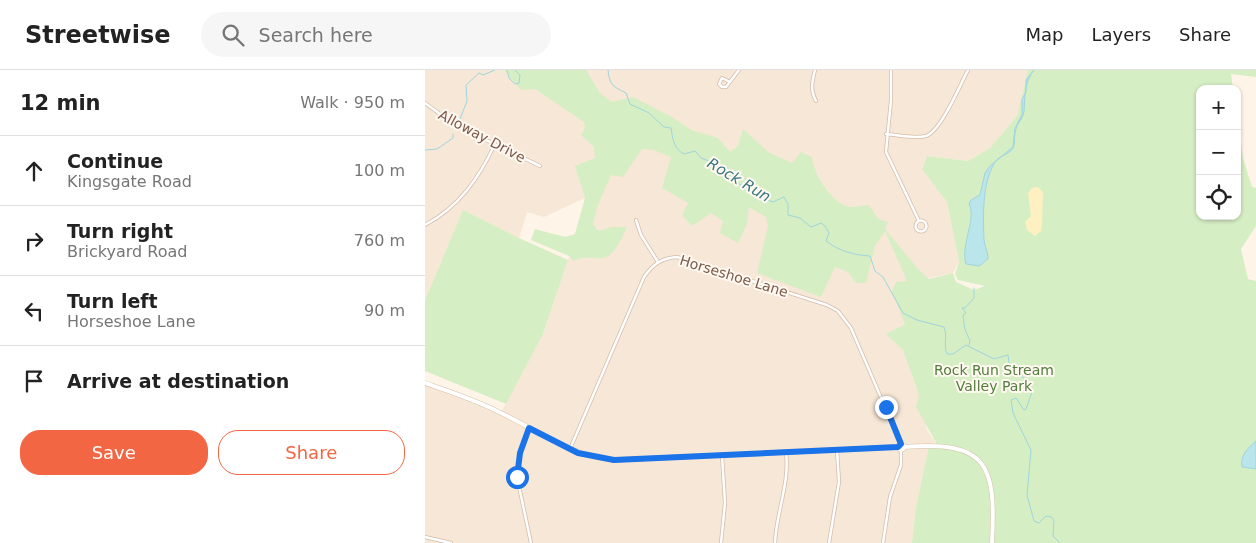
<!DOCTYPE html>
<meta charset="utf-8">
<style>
body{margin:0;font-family:"DejaVu Sans",sans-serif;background:#f6f6f6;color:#222}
.controls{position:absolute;right:15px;top:15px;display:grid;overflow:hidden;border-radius:10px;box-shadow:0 1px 4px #0004}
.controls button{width:45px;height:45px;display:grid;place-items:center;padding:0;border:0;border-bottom:1px solid #e0e0e0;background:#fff;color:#222;font:25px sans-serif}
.stop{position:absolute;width:15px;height:15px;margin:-11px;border:4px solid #1a73e8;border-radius:50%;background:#fff}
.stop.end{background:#1a73e8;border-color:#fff;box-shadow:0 1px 5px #0008}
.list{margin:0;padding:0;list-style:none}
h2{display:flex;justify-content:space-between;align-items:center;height:65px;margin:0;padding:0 20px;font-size:21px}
h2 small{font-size:16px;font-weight:400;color:#767676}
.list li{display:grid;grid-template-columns:32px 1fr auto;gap:15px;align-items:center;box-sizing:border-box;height:70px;padding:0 20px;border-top:1px solid #e0e0e0}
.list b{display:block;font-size:19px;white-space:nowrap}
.list p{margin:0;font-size:16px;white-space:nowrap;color:#767676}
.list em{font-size:16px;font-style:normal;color:#767676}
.actions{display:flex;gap:10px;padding:15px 20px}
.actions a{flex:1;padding:11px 0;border:1px solid #f36643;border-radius:20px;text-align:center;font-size:18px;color:#f36643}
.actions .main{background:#f36643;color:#fff}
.icon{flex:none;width:28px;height:28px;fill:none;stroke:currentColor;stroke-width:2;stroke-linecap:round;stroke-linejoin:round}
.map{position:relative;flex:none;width:831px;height:473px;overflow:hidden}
header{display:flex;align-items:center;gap:30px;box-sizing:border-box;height:70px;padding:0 25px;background:#fff;border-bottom:1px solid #e0e0e0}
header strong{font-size:24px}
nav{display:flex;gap:28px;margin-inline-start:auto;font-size:18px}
.search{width:350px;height:45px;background:#f6f6f6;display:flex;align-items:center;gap:12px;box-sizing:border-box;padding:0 18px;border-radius:28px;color:#767676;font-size:19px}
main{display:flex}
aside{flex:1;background:#fff}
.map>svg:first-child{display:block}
.residential{fill:#f7e7d6}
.green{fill:#d6eec4}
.sand{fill:#fff0c2}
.water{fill:#bae5eb;stroke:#9fd5de}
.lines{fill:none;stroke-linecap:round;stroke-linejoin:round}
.stream{stroke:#9fd5de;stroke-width:1}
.street-casing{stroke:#d3bcac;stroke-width:4}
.secondary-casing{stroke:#d8bfab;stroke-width:5}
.street{stroke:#fff;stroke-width:2.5}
.secondary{stroke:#fff;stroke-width:4}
.route{stroke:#1a73e8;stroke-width:6}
.labels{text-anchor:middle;stroke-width:4;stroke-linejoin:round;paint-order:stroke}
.street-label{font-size:14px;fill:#7c5a49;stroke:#fff9f1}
.park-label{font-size:14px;fill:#517d3c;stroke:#fff9f1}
.water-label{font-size:15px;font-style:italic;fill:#3a7882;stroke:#fff9f1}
</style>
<header>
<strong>Streetwise</strong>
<div class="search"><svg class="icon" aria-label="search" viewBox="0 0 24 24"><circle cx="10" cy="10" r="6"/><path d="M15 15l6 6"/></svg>Search here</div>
<nav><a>Map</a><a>Layers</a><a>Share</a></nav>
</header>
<main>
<aside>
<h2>12 min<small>Walk · 950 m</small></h2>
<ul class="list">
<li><svg class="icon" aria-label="ahead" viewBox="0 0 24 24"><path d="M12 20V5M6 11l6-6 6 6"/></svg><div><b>Continue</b><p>Kingsgate Road</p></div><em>100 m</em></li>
<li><svg class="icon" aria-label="right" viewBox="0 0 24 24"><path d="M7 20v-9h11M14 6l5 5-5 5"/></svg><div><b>Turn right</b><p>Brickyard Road</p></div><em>760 m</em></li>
<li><svg class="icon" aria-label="left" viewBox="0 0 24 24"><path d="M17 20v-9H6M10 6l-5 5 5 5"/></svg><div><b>Turn left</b><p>Horseshoe Lane</p></div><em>90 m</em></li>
<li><svg class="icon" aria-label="arrive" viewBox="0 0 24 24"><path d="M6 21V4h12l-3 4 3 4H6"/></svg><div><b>Arrive at destination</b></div></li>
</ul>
<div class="actions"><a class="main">Save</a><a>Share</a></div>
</aside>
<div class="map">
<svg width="831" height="473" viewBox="0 0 831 473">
<rect width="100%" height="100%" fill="#fef5e8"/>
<path class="residential" d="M0,0H603L592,46L565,78L543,91L502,86L497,98L522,132L534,192L528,203L491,211L480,254L462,264L478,280L494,325L502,360L513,376H504L491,437L487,473H0V313L76,342L118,264L143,190L160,128L119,147L102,142L94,168L38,140L0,230Z"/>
<g class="green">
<path d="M79,0H161L175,23L187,32L208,27L245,46L266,60L293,68L305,82L313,76L318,59L343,82L367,93L376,82L387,87C388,103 406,133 424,137C430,138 438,135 444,135L453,149L463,152L460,159L493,199L504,209L528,203L531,212L549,220L560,216L533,210L530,204L534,192L522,132L497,99L502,86L543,91L565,78L592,46L603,0H831V7L806,4L808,19H775V146H812V50L818,88L827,117L831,118V156L816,179L823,209L831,211V473H487L491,437L504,376H513L491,337L494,325L478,280L461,264L480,254L467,222L471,212L482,211L460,161L450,176L441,213H431L423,202L410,197L396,227L332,203L343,156L341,147L324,137L322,154L313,173L295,163L298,151L286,143L267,156L257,145L263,133L237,118L246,87L229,80L217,79L198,107L186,105L172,137L168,154L173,161L187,157H202C197,167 190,187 177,188C165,189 162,185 149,191L144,186L106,170L110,159L140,167L150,164L160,128L150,96L170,88L169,77L156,65L160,58L159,52L110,19L96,20Z"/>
<path d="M38,140L94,168L143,190L118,264L81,334L0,301V230Z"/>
</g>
<path class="sand" d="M613,117L618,122L617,156L616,161L610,166L602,160L600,152L606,146L603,123L607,118Z"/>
<g class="water">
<path d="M609,0C599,12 600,27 599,42C598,49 592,53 591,59C589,64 590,70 589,75C587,85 575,84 570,92C557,113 558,146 559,170C560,177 563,182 563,189L554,196L541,194C535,175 552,149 544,134L546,130L555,125L560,103L565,96L588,77L590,58L597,45V29L601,22V10Z"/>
<path d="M831,371V399L817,397C815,385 823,378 831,371Z"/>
</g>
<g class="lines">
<g class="stream">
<path d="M82,0L84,8L90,14L94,13L95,5L90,0"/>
<path d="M183,0C184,15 189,17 201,23L205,34L224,43L239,57L246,58C248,69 248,78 259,84L270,81L276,88L289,93L292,100L319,117L326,118L340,129L348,132L359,127L363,134V145L375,148L386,157L396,153L400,156L404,163L401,171C414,181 429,185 445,186L450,201L458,207L478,243L492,250L519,257C523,266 518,275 522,284H528L541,275L569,289L583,285L584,293L591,297L607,322L601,339L599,340L591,328L586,330L588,343L606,380L602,425L609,451L614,453L621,446L626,447L629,450L628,466L635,473"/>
<path d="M35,49L42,31L41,15L54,3L58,5L70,0"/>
<path d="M0,80L12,79L28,68V64"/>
<path d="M544,275L545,270C540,262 539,256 538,245L541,243L537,238H540L549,228V218"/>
</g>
<defs>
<g id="street">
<path d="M390,0C387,12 385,20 391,31"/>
<path d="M466,0V30L461,82L494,151"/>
<path d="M303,11L297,8L294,14L297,17H301L314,0"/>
<path d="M0,33L30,55L115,96"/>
<path d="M461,64C473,65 489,69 501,66C516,61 535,15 543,0"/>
<path d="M211,150L216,165L233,192"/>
<circle cx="496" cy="156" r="5.5"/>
<path d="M0,155C34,137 54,108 70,74"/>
<path d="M104,358L95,383L92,407L106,473"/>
<path d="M145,379L219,207C228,194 237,188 252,187L402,235L413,241L426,258L476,374"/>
<path d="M0,467L26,473"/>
<path d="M296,473L300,433L297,385"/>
<path d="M350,473C351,443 365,413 361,382"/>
<path d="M404,473L414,412L412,380"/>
<path d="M458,473L465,427L476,395V380"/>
</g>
<g id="secondary">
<path d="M0,313C26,322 51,330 76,343C114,361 146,386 189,390L473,377"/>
<circle cx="476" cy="377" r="3"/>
<path d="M479,377C564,370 571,396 567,473"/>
</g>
</defs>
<use href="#street" class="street-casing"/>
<use href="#secondary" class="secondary-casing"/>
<use href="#street" class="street"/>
<use href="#secondary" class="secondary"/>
</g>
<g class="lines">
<path class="route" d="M92,407L95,383L104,358L153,383L189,390L473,377L476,374L461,337"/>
</g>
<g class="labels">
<g class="street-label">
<text transform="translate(57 66) rotate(28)" y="5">Alloway Drive</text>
<text transform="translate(309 206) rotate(17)" y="5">Horseshoe Lane</text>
</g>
<g class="park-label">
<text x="569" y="305">Rock Run Stream<tspan x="569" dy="16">Valley Park</tspan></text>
</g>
<g class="water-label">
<text transform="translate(314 110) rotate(31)" y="5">Rock Run</text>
</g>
</g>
</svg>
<div class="controls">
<button>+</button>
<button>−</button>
<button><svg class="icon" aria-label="locate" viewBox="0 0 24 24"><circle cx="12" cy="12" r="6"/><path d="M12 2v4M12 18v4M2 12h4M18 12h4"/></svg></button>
</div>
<div class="stop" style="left:92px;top:407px"></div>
<div class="stop end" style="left:461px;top:337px"></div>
</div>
</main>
